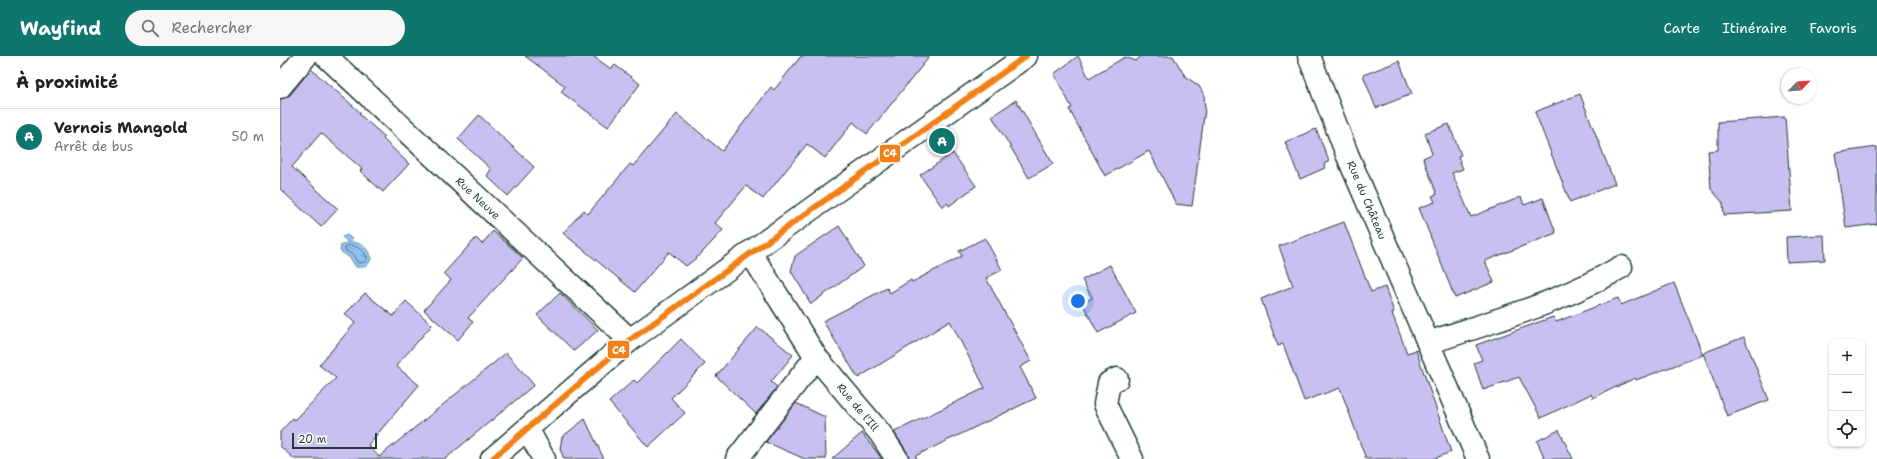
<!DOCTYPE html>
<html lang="fr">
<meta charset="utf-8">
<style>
body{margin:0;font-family:"Shantell Sans",sans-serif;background:#f6f6f6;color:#202124}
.controls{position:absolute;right:12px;bottom:12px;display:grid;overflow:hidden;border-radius:8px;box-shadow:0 1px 3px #0004}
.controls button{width:36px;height:36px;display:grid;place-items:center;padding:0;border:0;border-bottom:1px solid #e0e0e0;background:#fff;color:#202124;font:20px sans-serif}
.compass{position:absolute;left:1501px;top:12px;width:36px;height:36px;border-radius:50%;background:#fff;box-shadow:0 1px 3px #0004;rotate:65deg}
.scale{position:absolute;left:12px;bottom:10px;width:85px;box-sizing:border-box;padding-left:4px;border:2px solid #1f3d34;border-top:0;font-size:11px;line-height:14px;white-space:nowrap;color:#1f3d34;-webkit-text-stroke:3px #fff;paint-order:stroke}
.you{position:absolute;left:798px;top:245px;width:14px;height:14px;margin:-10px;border:3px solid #fff;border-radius:50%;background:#1a73e8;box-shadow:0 0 0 6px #1a73e833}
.badge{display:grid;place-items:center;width:26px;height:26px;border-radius:50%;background:#0f766e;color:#fff;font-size:13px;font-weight:700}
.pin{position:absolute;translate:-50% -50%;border:2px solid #fff;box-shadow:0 1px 4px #0006}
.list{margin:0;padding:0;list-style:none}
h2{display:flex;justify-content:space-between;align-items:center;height:52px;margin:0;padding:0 16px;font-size:17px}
h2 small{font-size:13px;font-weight:400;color:#757577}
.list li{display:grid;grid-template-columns:26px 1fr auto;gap:12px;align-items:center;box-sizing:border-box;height:56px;padding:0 16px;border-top:1px solid #e0e0e0}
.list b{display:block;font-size:15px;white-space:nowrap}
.list p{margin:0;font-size:13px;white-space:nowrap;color:#757577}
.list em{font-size:13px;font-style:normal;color:#757577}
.icon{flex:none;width:22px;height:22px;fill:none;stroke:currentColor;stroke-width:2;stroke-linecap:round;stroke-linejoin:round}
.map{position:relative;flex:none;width:1597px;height:403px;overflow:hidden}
header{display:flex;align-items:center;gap:24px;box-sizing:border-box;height:56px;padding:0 20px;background:#0f766e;color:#fff}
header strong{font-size:19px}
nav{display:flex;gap:22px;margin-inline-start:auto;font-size:14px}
.search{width:280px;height:36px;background:#f6f6f6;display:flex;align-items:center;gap:10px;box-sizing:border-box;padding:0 14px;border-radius:22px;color:#757577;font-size:15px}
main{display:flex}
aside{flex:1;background:#fff}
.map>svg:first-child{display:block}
.water{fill:url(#water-ripples);stroke:#658da4}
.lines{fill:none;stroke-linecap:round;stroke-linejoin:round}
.shore{stroke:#4d727e;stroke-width:1}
.building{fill:#cabff1;stroke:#1f3d34}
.minor-casing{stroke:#1f3d34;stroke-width:25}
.major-casing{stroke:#1f3d34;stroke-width:25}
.minor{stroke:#fff;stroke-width:22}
.major{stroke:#fff;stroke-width:22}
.bus-1-casing{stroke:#fff;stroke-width:9}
.bus-1{stroke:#f08118;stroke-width:6}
.labels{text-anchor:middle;stroke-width:3;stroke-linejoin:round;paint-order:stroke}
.street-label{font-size:11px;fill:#1f3d34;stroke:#fff}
.line-badge{stroke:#fff;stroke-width:1.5}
.badge-label{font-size:11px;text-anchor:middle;font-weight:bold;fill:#fff}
</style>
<header>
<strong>Wayfind</strong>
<div class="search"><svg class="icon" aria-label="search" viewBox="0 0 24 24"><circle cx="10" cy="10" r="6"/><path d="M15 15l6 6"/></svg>Rechercher</div>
<nav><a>Carte</a><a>Itinéraire</a><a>Favoris</a></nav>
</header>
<main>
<aside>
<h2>À proximité<small></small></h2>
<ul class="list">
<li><span class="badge">A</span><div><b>Vernois Mangold</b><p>Arrêt de bus</p></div><em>50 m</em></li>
</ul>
</aside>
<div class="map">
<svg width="1597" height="403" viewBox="0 0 1597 403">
<defs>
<pattern id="water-ripples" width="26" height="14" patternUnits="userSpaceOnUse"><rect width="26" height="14" fill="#93c2ee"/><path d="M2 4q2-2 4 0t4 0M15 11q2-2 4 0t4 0" fill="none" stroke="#779fc2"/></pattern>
</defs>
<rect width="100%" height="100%" fill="#fff"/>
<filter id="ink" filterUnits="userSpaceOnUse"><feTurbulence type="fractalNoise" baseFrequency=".025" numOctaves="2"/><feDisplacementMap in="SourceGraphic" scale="8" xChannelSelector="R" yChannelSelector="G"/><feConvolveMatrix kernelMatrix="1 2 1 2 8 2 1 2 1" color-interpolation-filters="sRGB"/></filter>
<g filter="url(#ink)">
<path class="water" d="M67,179L71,182L72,186C82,187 88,192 91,202C89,210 84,212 76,211L70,202L60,195L61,189L68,186L62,181Z"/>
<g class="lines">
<path class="shore" d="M71,189C78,191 84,194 87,202L85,206L78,207L73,199L65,194V191Z"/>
</g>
<g class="building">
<path d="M245,0H313L331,13L335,9L360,28L328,71L281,36L285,30Z"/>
<path d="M521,0H650L587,78L573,66L545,102L527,88L483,143L466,130L435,167L443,174L420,199L406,210L389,196L355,236L283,177L304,154L308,158L350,108L353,110L397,58L442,95L491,31L494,34Z"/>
<path d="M798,0L809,22L845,1L856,5L861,0H893L905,20L919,30L924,39L925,53L912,150L896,148L869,95L825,120L789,53L792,52L774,18Z"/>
<path d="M1119,5L1132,38L1096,52L1083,19Z"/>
<path d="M31,13L81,57L79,58L105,81L103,83L129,108L103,136L80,115L82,113L41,77L12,111L58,153L41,171L0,133V43L10,39Z"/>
<path d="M1300,38L1335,128L1290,146L1255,56Z"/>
<path d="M736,44L773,108L749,122L712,60Z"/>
<path d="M199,59L254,111L228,140L207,120L211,113L178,83Z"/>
<path d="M1505,61L1512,155L1444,159L1443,147L1431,133L1428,95L1438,94V66Z"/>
<path d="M1169,68L1181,99L1178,100L1183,113L1172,117L1191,161L1241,141L1244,149L1263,142L1276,177L1205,205L1214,226L1175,242L1139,152L1155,146L1152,140L1157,138L1143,102L1152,98L1145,77Z"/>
<path d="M1036,73L1049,105L1044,108L1045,112L1020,123L1005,86Z"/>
<path d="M1597,91V168L1566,172L1555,97Z"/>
<path d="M673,97L696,130L669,150L667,147L662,151L640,119Z"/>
<path d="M1064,166L1091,236L1105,231L1114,256L1112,257L1127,297L1136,294L1171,396L1153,403H1086L1060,332L1024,345L1003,288L998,290L981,243L1013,230L999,190Z"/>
<path d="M559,170L584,210L531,248L511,215L515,200Z"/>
<path d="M213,175L243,202L188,262L193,266L178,284L144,254L171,224L164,217L196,182L202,188Z"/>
<path d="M1544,179L1545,204L1507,206L1506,181Z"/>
<path d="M705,182L722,214L706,222L751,305L740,311L756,342L635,400L638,403H629L627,396L614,376L705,332L670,265L578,322L543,265L607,232L610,237L631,224L632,226L682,200L679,195Z"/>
<path d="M830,209L856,257L818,277L802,247L812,242L802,224Z"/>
<path d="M1394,227L1423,299L1356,324L1355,322L1313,342L1311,338L1261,362L1239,321L1203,334L1194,307L1202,304L1196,289L1273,261L1276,266L1338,242L1341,249Z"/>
<path d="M85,237L113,260L126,245L152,269L116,310L139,329L88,389L99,401L226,297L254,329L165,403H14L0,390V376L13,362L15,364L56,322L39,309L75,267L65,258Z"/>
<path d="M280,237L318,274L294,295L257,259Z"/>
<path d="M478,271L513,299L491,326L497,331L476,358L436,320Z"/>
<path d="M1464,281L1489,344L1447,360L1423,297Z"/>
<path d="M401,283L425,308L391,342L405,357L368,391L329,346L354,324L357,327Z"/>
<path d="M516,347L545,361L546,403H525L486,386Z"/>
<path d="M305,363L324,403H284L280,393L282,381Z"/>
<path d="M1279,374L1293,403H1265L1257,385Z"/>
<path d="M582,377L602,403H552Z"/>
</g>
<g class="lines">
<defs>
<g id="minor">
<path d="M46,0L350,284"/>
<path d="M1029,0L1067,98L1198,403"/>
<path d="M0,31L26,0"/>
<path d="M470,196L536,301L600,377L617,403"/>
<path d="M1148,287C1213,265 1281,247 1341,211"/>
<path d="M837,323L829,327L825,348L852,403"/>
<path d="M248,374L264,403"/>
<path d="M457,403L536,301"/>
</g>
<path id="major" d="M212,403L350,284L482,188L746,0"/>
</defs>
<use href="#minor" class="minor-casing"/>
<use href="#major" class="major-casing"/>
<use href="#minor" class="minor"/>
<use href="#major" class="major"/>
<defs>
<path id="bus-1" d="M212,403L350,284L746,0"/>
</defs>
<use href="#bus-1" class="bus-1-casing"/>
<use href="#bus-1" class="bus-1"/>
</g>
</g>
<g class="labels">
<g class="street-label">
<text transform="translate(198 142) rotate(43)" y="4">Rue Neuve</text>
<text transform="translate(1087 144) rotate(67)" y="4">Rue du Château</text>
<text transform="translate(578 351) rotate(50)" y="4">Rue de l'Ill</text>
</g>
</g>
<g class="line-badge">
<rect x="599" y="88" width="22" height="19" rx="4" fill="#f08118"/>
<rect x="327" y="284" width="23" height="19" rx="4" fill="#f08118"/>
</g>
<g class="badge-label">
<text x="610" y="101">C4</text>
<text x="339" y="298">C4</text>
</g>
</svg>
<div class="controls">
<button>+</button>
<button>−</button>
<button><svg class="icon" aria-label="locate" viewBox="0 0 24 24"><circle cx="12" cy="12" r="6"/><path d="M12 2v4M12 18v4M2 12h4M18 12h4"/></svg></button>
</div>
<svg class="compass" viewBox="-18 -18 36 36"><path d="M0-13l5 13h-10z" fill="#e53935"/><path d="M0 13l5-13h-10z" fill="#757577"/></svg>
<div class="scale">20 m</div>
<div class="you"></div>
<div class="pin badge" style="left:662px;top:85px">A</div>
</div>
</main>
